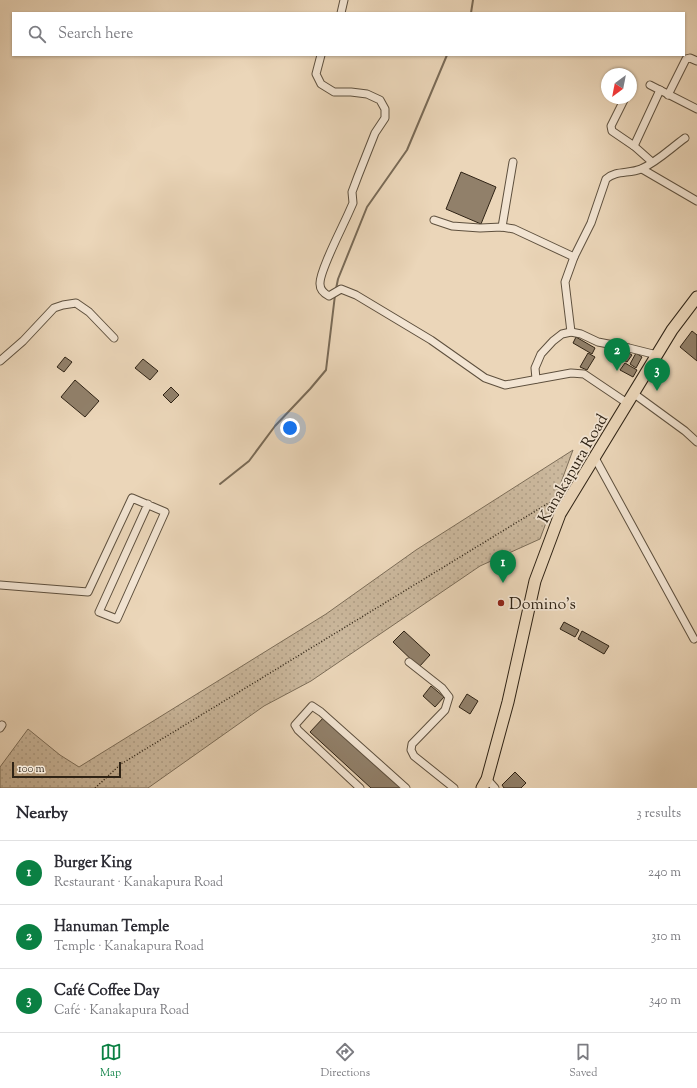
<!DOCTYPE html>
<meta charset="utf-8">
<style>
body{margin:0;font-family:"Sorts Mill Goudy",serif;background:#f2f2f3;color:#2b2b33}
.compass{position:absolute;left:601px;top:68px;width:36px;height:36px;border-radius:50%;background:#fff;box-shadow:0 1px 3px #0004;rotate:212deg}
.scale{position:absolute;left:12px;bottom:10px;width:109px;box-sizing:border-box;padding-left:4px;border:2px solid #2f2315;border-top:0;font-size:11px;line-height:14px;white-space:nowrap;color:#2f2315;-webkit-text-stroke:3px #f2e4d2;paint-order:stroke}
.you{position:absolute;left:290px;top:428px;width:14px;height:14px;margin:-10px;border:3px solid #fff;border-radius:50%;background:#1a73e8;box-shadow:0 0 0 6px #1a73e833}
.badge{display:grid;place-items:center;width:26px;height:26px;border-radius:50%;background:#0b8043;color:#fff;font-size:13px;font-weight:700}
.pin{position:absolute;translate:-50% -33px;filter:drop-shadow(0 1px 2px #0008)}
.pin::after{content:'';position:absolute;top:21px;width:14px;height:12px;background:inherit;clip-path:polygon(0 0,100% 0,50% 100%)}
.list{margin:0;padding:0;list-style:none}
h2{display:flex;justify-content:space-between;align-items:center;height:52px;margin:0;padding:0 16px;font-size:17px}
h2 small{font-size:13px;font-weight:400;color:#7c7c81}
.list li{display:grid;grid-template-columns:26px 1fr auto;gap:12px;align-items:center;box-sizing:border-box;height:64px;padding:0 16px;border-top:1px solid #e1e1e2}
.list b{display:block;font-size:15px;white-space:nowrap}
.list p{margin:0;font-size:13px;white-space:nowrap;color:#7c7c81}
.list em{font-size:13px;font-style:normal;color:#7c7c81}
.icon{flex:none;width:22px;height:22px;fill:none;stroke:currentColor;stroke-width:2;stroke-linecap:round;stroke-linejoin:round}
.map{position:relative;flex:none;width:697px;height:788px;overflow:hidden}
.search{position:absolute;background:#fff;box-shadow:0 1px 3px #0004;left:12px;right:12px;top:12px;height:44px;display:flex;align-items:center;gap:10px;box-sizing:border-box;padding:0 14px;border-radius:0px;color:#7c7c81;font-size:15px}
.sheet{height:244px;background:#fff}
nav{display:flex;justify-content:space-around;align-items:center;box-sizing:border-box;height:56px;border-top:1px solid #e1e1e2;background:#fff;font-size:11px;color:#7c7c81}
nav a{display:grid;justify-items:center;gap:2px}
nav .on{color:#0b8043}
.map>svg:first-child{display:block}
.grass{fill:url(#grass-dots);stroke:#7d6e59}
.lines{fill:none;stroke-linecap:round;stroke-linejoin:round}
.stream{stroke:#796a56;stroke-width:2}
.building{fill:#91806a;stroke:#2f2315}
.minor-casing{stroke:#5e503e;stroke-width:9}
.highway-casing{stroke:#2f2315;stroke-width:13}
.path{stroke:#2f2315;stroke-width:1.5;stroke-dasharray:1 2;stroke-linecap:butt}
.minor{stroke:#f2e4d2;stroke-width:7}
.highway{stroke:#ebd6b9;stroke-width:11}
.poi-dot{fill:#8f2418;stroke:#f2e4d2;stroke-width:1.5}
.labels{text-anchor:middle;stroke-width:3.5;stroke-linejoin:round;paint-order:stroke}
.street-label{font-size:16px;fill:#2f2315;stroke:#f2e4d2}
.poi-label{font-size:16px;fill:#2f2315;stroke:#f2e4d2;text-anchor:start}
</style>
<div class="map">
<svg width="697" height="788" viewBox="0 0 697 788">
<defs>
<pattern id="grass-dots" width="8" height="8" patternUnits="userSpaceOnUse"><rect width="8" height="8" fill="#cbb89d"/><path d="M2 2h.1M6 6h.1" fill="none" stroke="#af9e86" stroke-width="1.8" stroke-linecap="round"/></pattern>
</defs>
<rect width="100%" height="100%" fill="#ebd6b9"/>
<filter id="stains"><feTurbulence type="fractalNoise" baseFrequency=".005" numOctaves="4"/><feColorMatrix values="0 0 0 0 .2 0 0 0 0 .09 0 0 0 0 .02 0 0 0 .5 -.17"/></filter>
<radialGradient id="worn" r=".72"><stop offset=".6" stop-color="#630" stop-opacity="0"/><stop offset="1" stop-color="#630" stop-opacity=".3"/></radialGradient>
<path class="grass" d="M573,450L540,539L480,566L311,681L264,706L148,788H0V767L28,729L60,755L79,767L326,614L416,550Z"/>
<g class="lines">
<g class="stream">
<path d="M471,13L473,0"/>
<path d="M336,289L338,279L367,207L407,150L447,55"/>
<path d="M220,484L249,461L275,426L310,389L326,370L335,295"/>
</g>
</g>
<g class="building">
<path d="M461,172L496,187L481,224L446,209Z"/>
<path d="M692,331L697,335V361L680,347Z"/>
<path d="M576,337L595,348L592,354L573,343Z"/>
<path d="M614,352L620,356L615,363L609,360Z"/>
<path d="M627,352L632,355L627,362L622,359Z"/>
<path d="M588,353L595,357L587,370L580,367Z"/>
<path d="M636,353L642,357L636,368L630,364Z"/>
<path d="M65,357L72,362L64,372L57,367Z"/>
<path d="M143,359L158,371L150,380L135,368Z"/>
<path d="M625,363L637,370L633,377L620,370Z"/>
<path d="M75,380L99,401L85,417L61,397Z"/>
<path d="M171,387L179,395L171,403L163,395Z"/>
<path d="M564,622L579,630L575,637L560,629Z"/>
<path d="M404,631L430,655L419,667L393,642Z"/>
<path d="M582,631L609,646L604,654L578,639Z"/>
<path d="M431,686L444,697L435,707L423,696Z"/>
<path d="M467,694L478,701L470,714L459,707Z"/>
<path d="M325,716L403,788H371L310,732Z"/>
<path d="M515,772L526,783L521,788H504L502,785Z"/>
</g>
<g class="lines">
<defs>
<g id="minor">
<path d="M341,13L344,0"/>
<path d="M321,55L316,74L321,84L334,92H351L367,94L380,100L385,109V118L375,133L358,176L352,192L353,203L349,212C343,226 319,272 320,284C320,290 325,294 329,296L341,289L356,295L431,340L485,378L505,385L571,373L584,374L627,403"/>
<path d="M650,85L697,109"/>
<path d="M668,95L686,59L690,58L697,61"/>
<path d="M625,98L611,126L612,131L634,146L652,162"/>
<path d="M634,146L660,90"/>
<path d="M642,169L697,201"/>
<path d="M434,220L452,226L480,228L502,227L514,229L574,257"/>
<path d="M502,227L513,162"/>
<path d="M571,332L565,282L574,257L591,223L606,179C616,170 629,174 641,169C657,162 671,148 685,138"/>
<path d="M0,361L23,341L54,308L63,305L76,303L89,312L114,338"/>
<path d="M536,379L535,368L541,354L553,341L562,334L571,332L581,334L598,342L629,348L657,355"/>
<path d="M633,393L685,431L697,442"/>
<path d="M595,458L694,639"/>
<path d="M0,585L88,592L132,498L165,512L117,619L99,612L148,504"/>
<path d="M409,662L442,688L449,697L445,710L412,744L411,750L414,756L454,788"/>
<path d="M0,728L2,725"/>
<path d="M487,779L495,788"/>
<path d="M360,788L298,730L295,725L312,706L321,712L406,788"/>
</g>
<path id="highway" d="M482,788L487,779L508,702L535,581L560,514L672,330L697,297"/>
</defs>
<use href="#minor" class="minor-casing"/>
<use href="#highway" class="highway-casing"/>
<path class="path" d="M95,788L121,764L560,496"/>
<use href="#minor" class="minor"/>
<use href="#highway" class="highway"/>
</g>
<circle class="poi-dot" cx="501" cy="603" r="4"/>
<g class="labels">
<g class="street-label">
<text transform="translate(572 468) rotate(-60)" y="6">Kanakapura Road</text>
</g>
<g class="poi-label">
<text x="509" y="609">Domino's</text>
</g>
</g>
<rect width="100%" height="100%" filter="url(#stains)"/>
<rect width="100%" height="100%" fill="url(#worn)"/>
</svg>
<svg class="compass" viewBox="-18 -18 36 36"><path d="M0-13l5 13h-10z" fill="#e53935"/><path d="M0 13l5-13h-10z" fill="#7c7c81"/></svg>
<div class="scale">100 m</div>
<div class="you"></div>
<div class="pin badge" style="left:503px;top:583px">1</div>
<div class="pin badge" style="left:617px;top:371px">2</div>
<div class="pin badge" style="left:657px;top:391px">3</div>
<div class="search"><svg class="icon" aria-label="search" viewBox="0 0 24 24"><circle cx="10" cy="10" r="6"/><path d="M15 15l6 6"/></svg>Search here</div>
</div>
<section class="sheet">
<h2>Nearby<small>3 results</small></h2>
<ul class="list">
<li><span class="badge">1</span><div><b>Burger King</b><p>Restaurant · Kanakapura Road</p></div><em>240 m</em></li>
<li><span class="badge">2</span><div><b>Hanuman Temple</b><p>Temple · Kanakapura Road</p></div><em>310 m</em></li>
<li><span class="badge">3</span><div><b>Café Coffee Day</b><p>Café · Kanakapura Road</p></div><em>340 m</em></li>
</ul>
</section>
<nav>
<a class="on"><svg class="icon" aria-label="map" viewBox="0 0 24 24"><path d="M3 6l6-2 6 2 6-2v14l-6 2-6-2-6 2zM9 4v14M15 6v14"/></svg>Map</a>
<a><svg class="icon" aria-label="directions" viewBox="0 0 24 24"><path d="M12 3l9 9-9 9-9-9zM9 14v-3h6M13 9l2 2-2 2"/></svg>Directions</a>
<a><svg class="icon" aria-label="saved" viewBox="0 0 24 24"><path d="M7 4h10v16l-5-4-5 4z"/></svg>Saved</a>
</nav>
